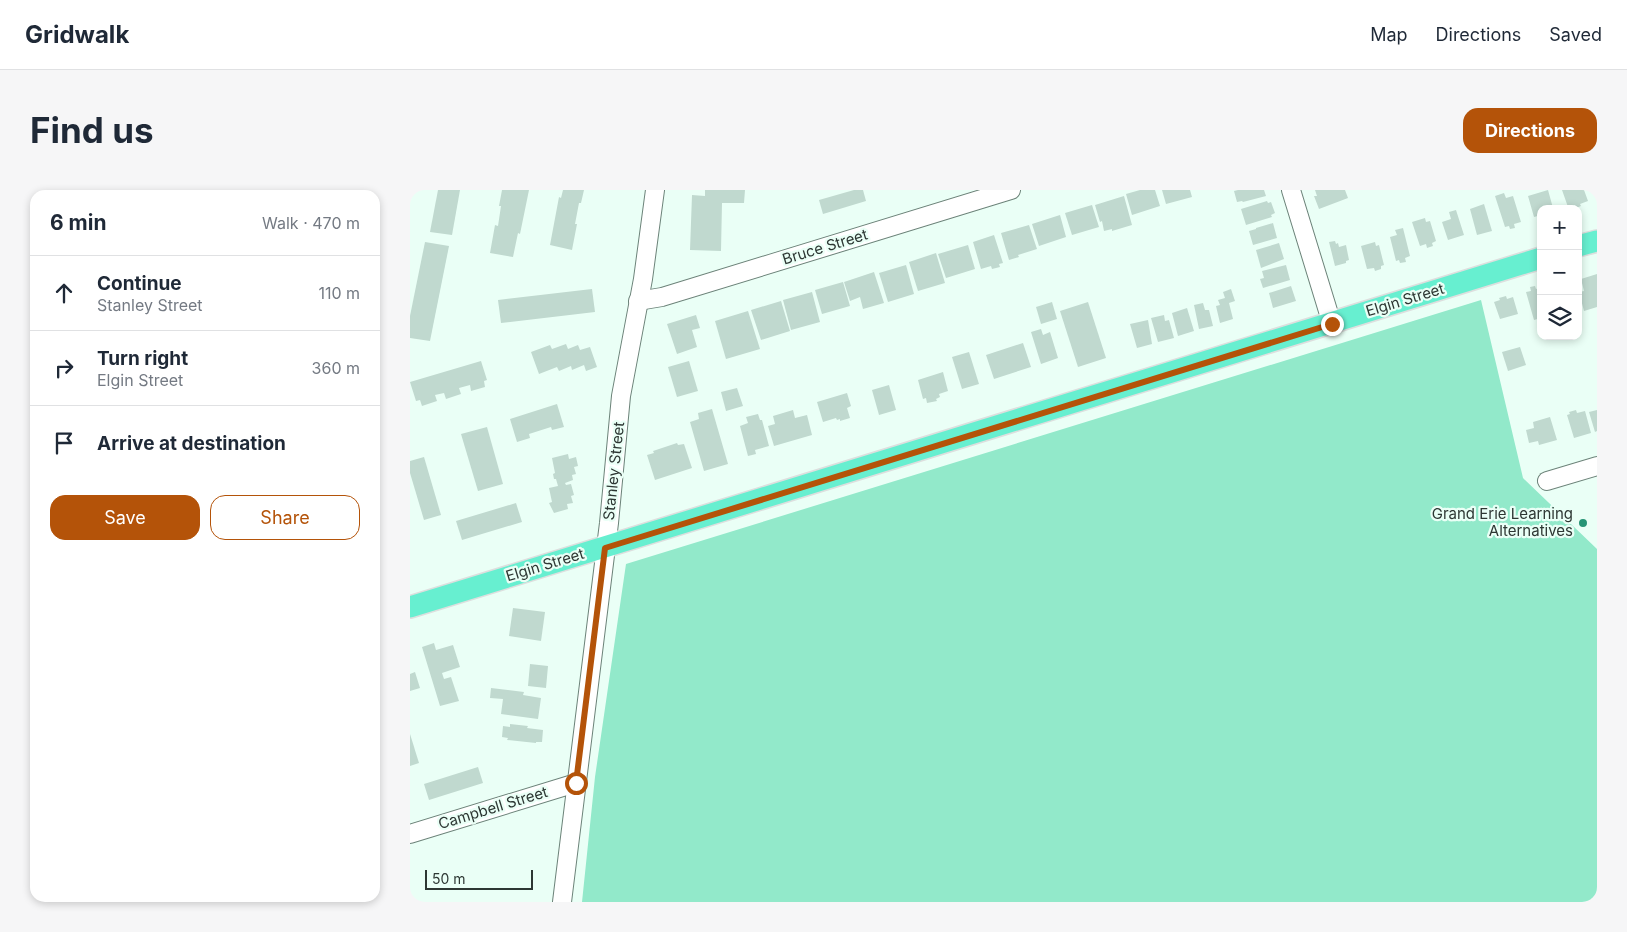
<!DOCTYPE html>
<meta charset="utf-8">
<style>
body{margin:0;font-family:Inter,sans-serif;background:#f6f6f7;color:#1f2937}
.controls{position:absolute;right:15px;top:15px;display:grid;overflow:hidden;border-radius:10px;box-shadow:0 2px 8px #0003}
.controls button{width:45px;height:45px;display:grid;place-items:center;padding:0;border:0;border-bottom:1px solid #e0e1e3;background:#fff;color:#1f2937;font:25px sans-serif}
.scale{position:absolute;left:15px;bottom:12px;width:108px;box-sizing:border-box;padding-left:5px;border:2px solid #2d3733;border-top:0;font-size:14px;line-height:18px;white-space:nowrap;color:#2d3733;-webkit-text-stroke:4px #eafff6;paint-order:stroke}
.stop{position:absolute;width:15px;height:15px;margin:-11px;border:4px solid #b45309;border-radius:50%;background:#fff}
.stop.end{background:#b45309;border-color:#fff;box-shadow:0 1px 5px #0008}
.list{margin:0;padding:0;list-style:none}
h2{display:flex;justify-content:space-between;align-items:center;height:65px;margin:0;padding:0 20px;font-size:21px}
h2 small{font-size:16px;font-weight:400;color:#747a83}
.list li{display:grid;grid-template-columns:32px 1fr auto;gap:15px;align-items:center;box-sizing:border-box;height:75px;padding:0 20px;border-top:1px solid #e0e1e3}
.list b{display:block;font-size:19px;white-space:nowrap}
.list p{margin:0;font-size:16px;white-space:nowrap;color:#747a83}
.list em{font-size:16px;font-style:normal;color:#747a83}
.actions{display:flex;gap:10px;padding:15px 20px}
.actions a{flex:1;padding:11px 0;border:1px solid #b45309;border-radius:15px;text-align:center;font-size:18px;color:#b45309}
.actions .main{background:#b45309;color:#fff}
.icon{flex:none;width:28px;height:28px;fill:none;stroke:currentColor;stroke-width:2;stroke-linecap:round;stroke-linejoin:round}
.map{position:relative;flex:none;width:1187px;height:712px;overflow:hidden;border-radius:15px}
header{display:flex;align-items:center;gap:30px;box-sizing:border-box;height:70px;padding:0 25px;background:#fff;border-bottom:1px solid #e0e1e3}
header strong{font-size:24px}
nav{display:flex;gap:28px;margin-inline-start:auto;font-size:18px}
.intro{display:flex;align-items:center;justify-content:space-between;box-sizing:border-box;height:120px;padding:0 30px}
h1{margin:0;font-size:35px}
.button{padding:12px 22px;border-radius:15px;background:#b45309;color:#fff;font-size:18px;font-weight:700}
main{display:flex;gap:30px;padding:0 30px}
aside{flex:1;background:#fff;border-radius:15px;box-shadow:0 2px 8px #0003}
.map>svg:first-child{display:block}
.green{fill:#92e9ca}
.building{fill:#c0d9cf}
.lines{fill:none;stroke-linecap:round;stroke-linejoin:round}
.minor-casing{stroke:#6c8379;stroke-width:20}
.major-casing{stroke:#dddfde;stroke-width:24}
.minor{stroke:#fff;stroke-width:18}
.major{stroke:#67efd0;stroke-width:21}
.route{stroke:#b45309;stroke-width:6}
.poi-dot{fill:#269475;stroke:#eafff6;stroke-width:2}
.labels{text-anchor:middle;stroke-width:4.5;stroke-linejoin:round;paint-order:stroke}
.street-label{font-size:15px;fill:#2d3733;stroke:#eafff6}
.poi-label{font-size:15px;fill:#2d3733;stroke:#eafff6;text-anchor:end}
</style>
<header>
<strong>Gridwalk</strong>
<nav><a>Map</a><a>Directions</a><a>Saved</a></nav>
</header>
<div class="intro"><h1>Find us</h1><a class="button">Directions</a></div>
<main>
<aside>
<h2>6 min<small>Walk · 470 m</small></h2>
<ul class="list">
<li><svg class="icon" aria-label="ahead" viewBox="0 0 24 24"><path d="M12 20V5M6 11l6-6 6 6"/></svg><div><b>Continue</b><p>Stanley Street</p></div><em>110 m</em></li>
<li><svg class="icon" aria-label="right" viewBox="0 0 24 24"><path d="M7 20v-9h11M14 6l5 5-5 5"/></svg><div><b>Turn right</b><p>Elgin Street</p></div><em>360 m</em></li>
<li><svg class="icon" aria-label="arrive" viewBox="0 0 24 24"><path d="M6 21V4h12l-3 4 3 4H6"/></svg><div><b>Arrive at destination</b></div></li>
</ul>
<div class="actions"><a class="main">Save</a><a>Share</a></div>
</aside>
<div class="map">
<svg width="1187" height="712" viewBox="0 0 1187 712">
<rect width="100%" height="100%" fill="#eafff6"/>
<path class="green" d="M1071,110L1113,288L1187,359V712H172L185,587L216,374Z"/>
<g class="building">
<path d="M28,0H50L42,45L20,42Z"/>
<path d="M92,0H119L110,44L108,43L103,67L80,63L85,35L88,36L91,16H89Z"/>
<path d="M153,0H174L171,13H169L165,34H167L162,60L140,55L149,7L151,8Z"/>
<path d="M295,0H335L334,13H312L311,61L280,60L282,5L295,6Z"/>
<path d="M444,0H453L456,11L413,24L409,10Z"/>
<path d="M730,0H745L750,16L722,25L716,4Z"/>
<path d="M752,0H780L782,7L756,14Z"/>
<path d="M828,0H854L856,6L833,12L832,11L827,12L824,1Z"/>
<path d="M905,0H935L938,8L909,19L904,6H907Z"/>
<path d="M1138,0L1143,18L1131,19V25L1124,27L1118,6Z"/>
<path d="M1152,0H1174L1178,11L1170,14L1171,16L1166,18L1165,15L1158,17Z"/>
<path d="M1094,3L1096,8L1103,6L1111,32L1104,34L1105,38L1100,39L1099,36L1095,37L1085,6Z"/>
<path d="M714,6L722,35L702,41V39L694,41L692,31L690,32L685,15Z"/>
<path d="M857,11L858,13L861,12L865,23L861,25L862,27L836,35L831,19Z"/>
<path d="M1074,14L1082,41L1067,45L1060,19Z"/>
<path d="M682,15L689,37L662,45L655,23Z"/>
<path d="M1046,20L1054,45L1038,50L1032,32L1041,29L1039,22Z"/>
<path d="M650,25L656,47L629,56L622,34Z"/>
<path d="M1015,28L1016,32L1020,31L1026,51L1022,53L1023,56L1017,58L1016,54L1010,56L1002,32Z"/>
<path d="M863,33L867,48L843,55L839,41L846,39V38Z"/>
<path d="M619,35L627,59L608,65L609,67L599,70L591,43Z"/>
<path d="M993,38L1000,66L995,68L996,72L990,73L989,70L986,71L980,47L987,45L985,40Z"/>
<path d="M584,45L593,73L589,74L590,77L582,79L581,76L571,79L563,52Z"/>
<path d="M925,51L926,54L928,53L929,57L936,55L939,70L936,71V73L925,76L919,52Z"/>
<path d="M15,52L39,56L20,151L0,148V126Z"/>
<path d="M965,52L966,56L969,55L974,75L971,76V79L965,81L964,78L957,79L951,56Z"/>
<path d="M869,53L874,69L851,78L846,60Z"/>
<path d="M558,55L565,79L536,88L528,64Z"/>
<path d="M526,63L535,93L508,101L499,72Z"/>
<path d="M496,75L504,104L478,112L469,83Z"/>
<path d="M876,75L880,90L853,98L850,89L854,88L852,81Z"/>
<path d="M464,82L474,113L453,119L450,107L440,111L434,92Z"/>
<path d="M1187,84V117L1174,121L1169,102L1174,101L1171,89Z"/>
<path d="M433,92L440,116L412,124L405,100Z"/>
<path d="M881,96L886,111L863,118L859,103Z"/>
<path d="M1125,96L1126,99L1131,97V119L1128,120L1131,128L1124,130L1116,102L1121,101L1120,97Z"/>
<path d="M182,99L185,122L91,133L88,110Z"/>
<path d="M821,99L825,111L819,113L823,129L810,133L806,116L810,115L808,110L815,108L813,102Z"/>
<path d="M402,102L410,132L381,140L373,110Z"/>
<path d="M1096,106L1097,109L1103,107L1108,124L1090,129L1084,112L1090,110L1089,108Z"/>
<path d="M371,111L380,141L351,150L341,120Z"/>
<path d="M642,112L647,129L631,134L626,117Z"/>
<path d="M678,112L696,168L668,177L650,121Z"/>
<path d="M793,113L795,120H799L803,136L789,139L784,115Z"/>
<path d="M777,118L784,141L768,146L762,123Z"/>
<path d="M338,121L350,159L316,169L305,131Z"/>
<path d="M286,125L290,138L282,140L287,157L267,164L257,134Z"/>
<path d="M754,125L755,131L759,130L764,148L748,152L741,128Z"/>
<path d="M738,130L742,154L727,158L720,134Z"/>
<path d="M631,139L633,145L640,142L648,168L631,174L621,142Z"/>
<path d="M613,153L621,177L584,189L576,165Z"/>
<path d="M156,154L158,159L168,155L170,160L180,157L187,177L176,181L174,175L162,180L161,176L149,181L147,177L129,184L121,162L140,155L142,159Z"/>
<path d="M1110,157L1116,175L1098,181L1092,162Z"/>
<path d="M559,162L569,194L552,199L542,167Z"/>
<path d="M71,171L77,190L74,191L75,197L61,201L60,195L49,198L51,204L36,209L34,203L25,205L27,211L12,216L10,210L6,211L0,192Z"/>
<path d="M279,171L288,201L267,207L258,177Z"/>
<path d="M533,182L538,201L529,204L530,207L526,209L527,211L517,213L516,208L513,209L508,190Z"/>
<path d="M479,195L486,220L469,225L462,200Z"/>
<path d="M327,198L333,216L316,221L311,202Z"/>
<path d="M437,203L441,216L437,218L440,228L430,231V229L427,230L426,228L413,232L407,212Z"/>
<path d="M147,214L154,237L142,240L141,237L119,244L120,248L107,252L100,229Z"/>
<path d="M302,219L318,274L294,281L280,232L289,229L288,223Z"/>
<path d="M383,220L385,228L397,225L402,245L364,256L358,236L365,234L363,226Z"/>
<path d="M1166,220L1167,223L1175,221L1181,243L1164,248L1157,225L1160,224L1159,222Z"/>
<path d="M1187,220V241L1185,242L1179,222Z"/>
<path d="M348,224L350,230H352L359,256L345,260L346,264L338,266L330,236L338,233L336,227Z"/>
<path d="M1140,227L1147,250L1129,255L1128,251L1119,253L1116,240L1124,238L1123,232Z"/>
<path d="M77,237L93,294L68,301L51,244Z"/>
<path d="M267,253L268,255L274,254L282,278L245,290L237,265L244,263L243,261Z"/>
<path d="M158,264L159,269L166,267L168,276L164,277L166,284L162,285L163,290L155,293L156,295L161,294L164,305L161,306L163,313L157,314L158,319L144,323L139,313L142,312L139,298L148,296L146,289H144L143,284L145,283L142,268Z"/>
<path d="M14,267L31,325L14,330L0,283V271Z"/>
<path d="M106,313L112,332L52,350L46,331Z"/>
<path d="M103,418L135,422L131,451L99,446Z"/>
<path d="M24,453L26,460L43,455L50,477L32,483L34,489L41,487L49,511L30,516L12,457Z"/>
<path d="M120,474L138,476L136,498L118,496Z"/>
<path d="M5,482L10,498L0,501V484Z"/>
<path d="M81,498L114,502L113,505L131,508L128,529L91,524L93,509L80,508Z"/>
<path d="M100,534L118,536L117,538L133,540L132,552H126V553L97,550L98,548L92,547L93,536L100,537Z"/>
<path d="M0,544L9,573L0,576Z"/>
<path d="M68,577L73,593L19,610L14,594Z"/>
</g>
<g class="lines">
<defs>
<g id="minor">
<path d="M881,0L922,134"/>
<path d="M228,111L252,107L601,0"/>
<path d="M1137,291L1187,276"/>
<path d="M0,644L166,593"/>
<path d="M152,712L199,333L211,206L233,89L245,0"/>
</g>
<g id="major">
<path d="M1168,56L1187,51"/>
<path d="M0,417L1131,68"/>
</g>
</defs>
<use href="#minor" class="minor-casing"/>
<use href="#major" class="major-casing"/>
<use href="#minor" class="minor"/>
<use href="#major" class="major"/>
</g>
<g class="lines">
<path class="route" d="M166,593L195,358L922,134"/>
</g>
<circle class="poi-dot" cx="1173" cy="333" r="5"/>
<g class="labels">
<g class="street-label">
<text transform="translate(415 57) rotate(-17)" y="5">Bruce Street</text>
<text transform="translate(995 110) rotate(-17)" y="5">Elgin Street</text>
<text transform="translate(204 281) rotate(-84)" y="5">Stanley Street</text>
<text transform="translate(135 375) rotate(-17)" y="5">Elgin Street</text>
<text transform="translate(83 618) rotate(-17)" y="5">Campbell Street</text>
</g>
<g class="poi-label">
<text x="1163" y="329">Grand Erie Learning<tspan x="1163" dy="17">Alternatives</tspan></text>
</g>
</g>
</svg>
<div class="controls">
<button>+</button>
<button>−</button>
<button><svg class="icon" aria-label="layers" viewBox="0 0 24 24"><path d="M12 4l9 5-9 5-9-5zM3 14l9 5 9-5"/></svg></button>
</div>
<div class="scale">50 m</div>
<div class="stop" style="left:166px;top:593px"></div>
<div class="stop end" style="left:922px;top:134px"></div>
</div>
</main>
